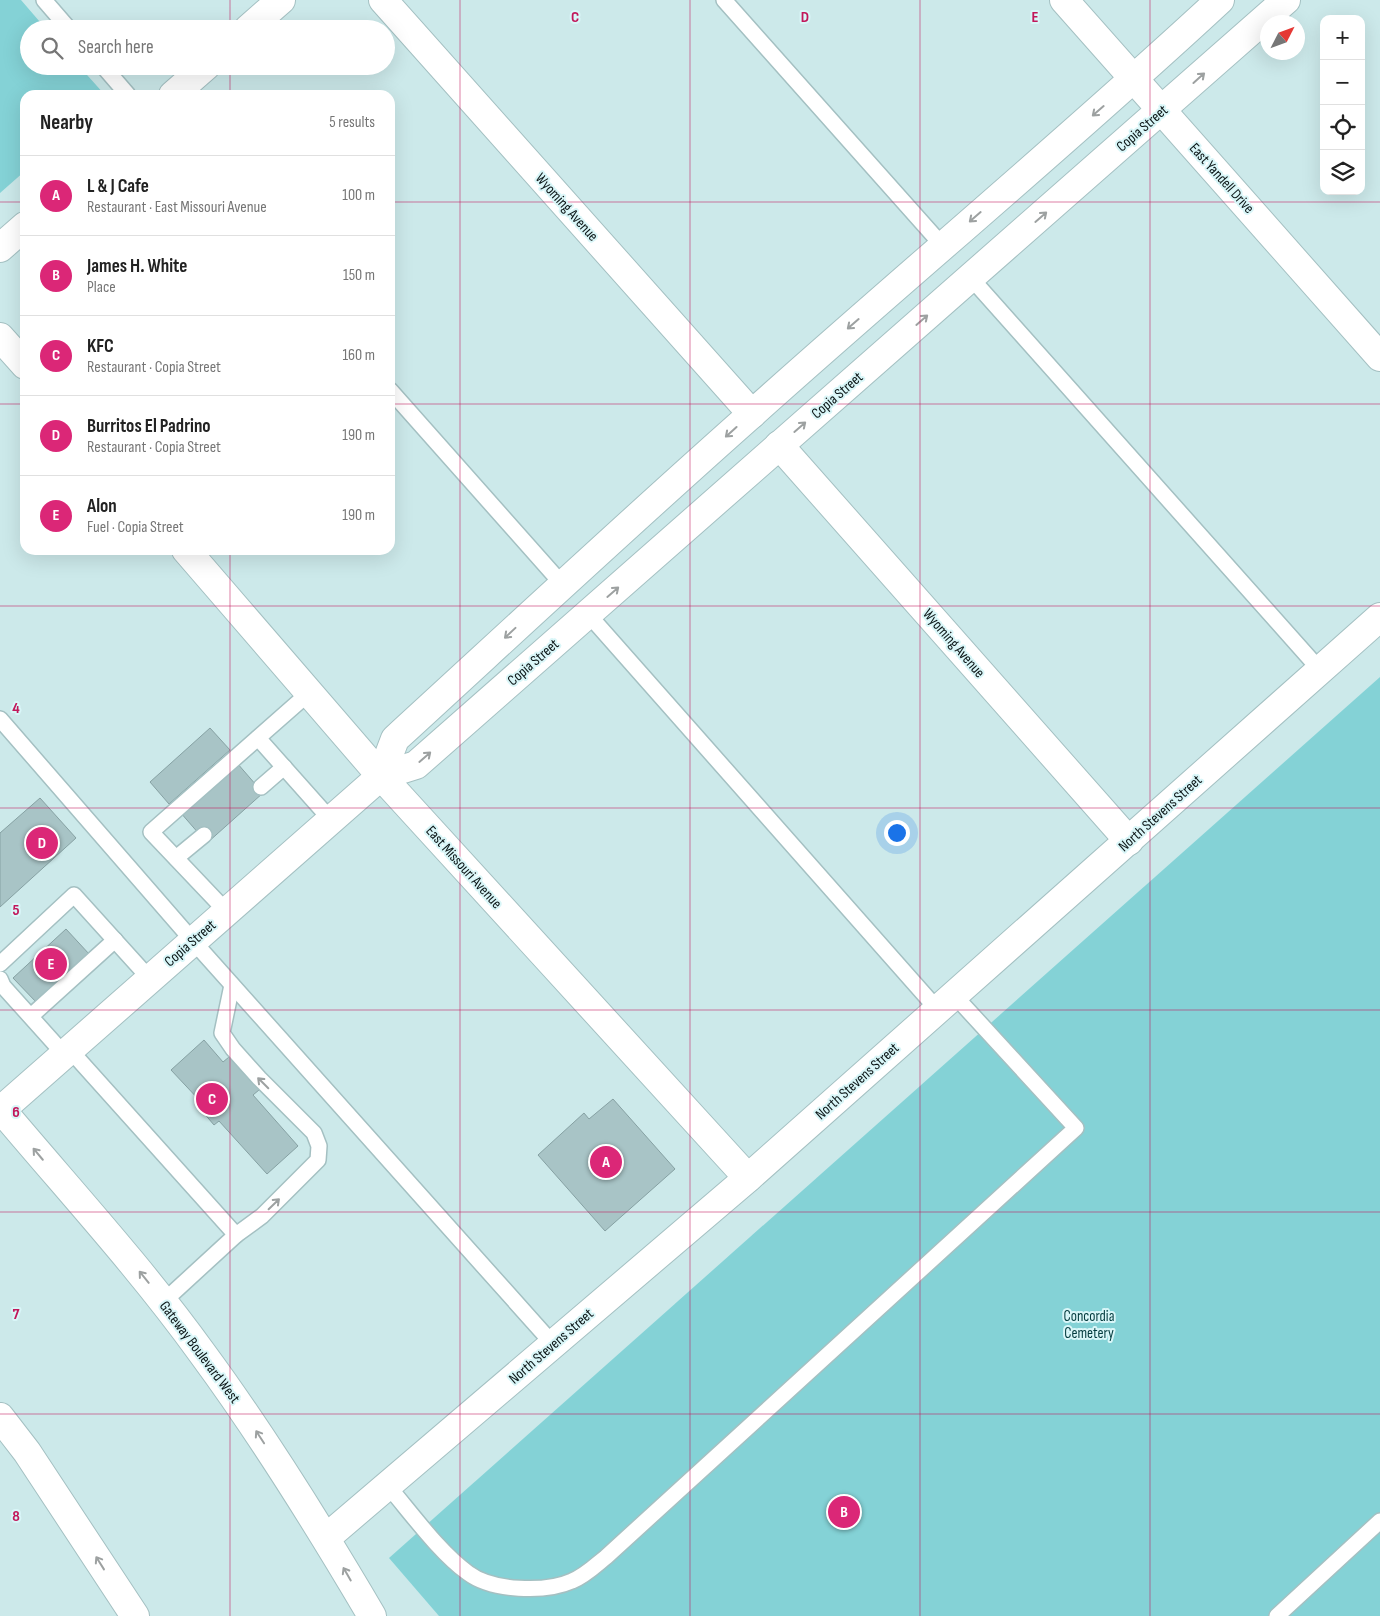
<!DOCTYPE html>
<meta charset="utf-8">
<style>
body{margin:0;font-family:"Sofia Sans Condensed",sans-serif;background:#f2f2f2;color:#222}
.controls{position:absolute;right:15px;top:15px;display:grid;overflow:hidden;border-radius:10px;box-shadow:0 5px 20px #0002}
.controls button{width:45px;height:45px;display:grid;place-items:center;padding:0;border:0;border-bottom:1px solid #e0e0e0;background:#fff;color:#222;font:25px sans-serif}
.compass{position:absolute;left:1260px;top:15px;width:45px;height:45px;border-radius:50%;background:#fff;box-shadow:0 5px 20px #0002;rotate:48deg}
.you{position:absolute;left:896px;top:832px;width:18px;height:18px;margin:-12px;border:4px solid #fff;border-radius:50%;background:#1a73e8;box-shadow:0 0 0 8px #1a73e833}
.badge{display:grid;place-items:center;width:32px;height:32px;border-radius:50%;background:#db2777;color:#fff;font-size:16px;font-weight:700}
.pin{position:absolute;translate:-50% -50%;border:2px solid #fff;box-shadow:0 1px 5px #0006}
.list{margin:0;padding:0;list-style:none}
h2{display:flex;justify-content:space-between;align-items:center;height:65px;margin:0;padding:0 20px;font-size:21px}
h2 small{font-size:16px;font-weight:400;color:#767676}
.list li{display:grid;grid-template-columns:32px 1fr auto;gap:15px;align-items:center;box-sizing:border-box;height:80px;padding:0 20px;border-top:1px solid #e0e0e0}
.list b{display:block;font-size:19px;white-space:nowrap}
.list p{margin:0;font-size:16px;white-space:nowrap;color:#767676}
.list em{font-size:16px;font-style:normal;color:#767676}
.icon{flex:none;width:28px;height:28px;fill:none;stroke:currentColor;stroke-width:2;stroke-linecap:round;stroke-linejoin:round}
.map{position:relative;flex:none;width:1380px;height:1616px;overflow:hidden}
.search{position:absolute;background:#fff;box-shadow:0 5px 20px #0002;left:20px;top:20px;width:375px;height:55px;display:flex;align-items:center;gap:12px;box-sizing:border-box;padding:0 18px;border-radius:28px;color:#767676;font-size:19px}
.panel{position:absolute;background:#fff;box-shadow:0 5px 20px #0002;left:20px;top:90px;width:375px;height:465px;border-radius:15px}
.map>svg:first-child{display:block}
.green{fill:#84d2d6}
.building{fill:#a8c4c6;stroke:#86a1a3}
.lines{fill:none;stroke-linecap:round;stroke-linejoin:round}
.service-casing{stroke:#a4c0c2;stroke-width:18}
.minor-casing{stroke:#a4c0c2;stroke-width:30}
.tertiary-casing{stroke:#a4c0c2;stroke-width:30}
.secondary-casing{stroke:#a4c0c2;stroke-width:30}
.motorway-casing{stroke:#a4c0c2;stroke-width:30}
.service{stroke:#fff;stroke-width:15}
.minor{stroke:#fff;stroke-width:28}
.tertiary{stroke:#fff;stroke-width:28}
.secondary{stroke:#fff;stroke-width:28}
.motorway{stroke:#fff;stroke-width:28}
.oneway{stroke:#9da1a1}
.grid{fill:none;stroke:#c2185b;stroke-width:1;stroke-opacity:0.55}
.labels{text-anchor:middle;stroke-width:4;stroke-linejoin:round;paint-order:stroke}
.street-label{font-size:15px;fill:#0a1415;stroke:#d9f6f8}
.park-label{font-size:15px;fill:#023a3d;stroke:#d9f6f8}
.grid-label{font-size:16px;text-anchor:middle;font-weight:bold;fill:#c2185b;stroke:#d9f6f8;stroke-width:4;stroke-linejoin:round;paint-order:stroke}
</style>
<div class="map">
<svg width="1380" height="1616" viewBox="0 0 1380 1616">
<rect width="100%" height="100%" fill="#cce9ea"/>
<g class="green">
<path d="M0,0H21L46,29H29V66H79L105,95H25V171L0,193Z"/>
<path d="M1380,677V1616H439L389,1558Z"/>
</g>
<g class="building">
<path d="M210,728L230,750L169,804L150,782Z"/>
<path d="M237,763L263,793L207,843L180,812Z"/>
<path d="M40,798L76,838L0,907V833Z"/>
<path d="M66,929L90,955L37,1003L13,978Z"/>
<path d="M204,1040L223,1062L229,1057L259,1090L253,1095L298,1146L267,1174L219,1121L214,1125L197,1105L201,1102L171,1070Z"/>
<path d="M613,1099L675,1169L605,1231L538,1155L584,1113L589,1119Z"/>
</g>
<g class="lines">
<defs>
<g id="service">
<path d="M44,0L69,29"/>
<path d="M724,0L942,245"/>
<path d="M103,66L128,95"/>
<path d="M971,278L1320,670"/>
<path d="M390,390L563,585"/>
<path d="M588,614L938,1010"/>
<path d="M0,719L193,941L553,1344"/>
<path d="M258,738L331,820"/>
<path d="M261,787L284,767"/>
<path d="M176,858L204,835"/>
<path d="M227,912L151,832L310,692"/>
<path d="M0,964L74,895L150,979"/>
<path d="M0,979L3,986L64,1054"/>
<path d="M232,985L222,1033L233,1049L259,1078L314,1133L319,1146L318,1160L262,1216L236,1235"/>
<path d="M31,1016L115,940"/>
<path d="M70,1050L236,1235L163,1302"/>
<path d="M388,1486C412,1514 439,1552 468,1573C492,1591 545,1593 572,1581C585,1576 596,1565 606,1557L1076,1128L954,995"/>
<path d="M1277,1616L1380,1521"/>
</g>
<g id="minor">
<path d="M383,0L752,414"/>
<path d="M248,29L281,0"/>
<path d="M173,95L206,66"/>
<path d="M0,248L25,226"/>
<path d="M0,337L25,365"/>
<path d="M779,445L1129,841"/>
<path d="M186,550L381,776L748,1178"/>
<path d="M326,1538L748,1178L1380,617"/>
</g>
<path id="tertiary" d="M1064,0L1380,357"/>
<g id="secondary">
<path d="M381,776L395,739C514,630 632,520 753,413C908,274 1068,141 1220,0"/>
<path d="M0,1108C68,1189 140,1267 202,1353C264,1437 319,1526 372,1616"/>
<path d="M0,1111L381,776L416,765L1286,0"/>
</g>
<path id="motorway" d="M0,1417L27,1452L135,1616"/>
</defs>
<use href="#service" class="service-casing"/>
<use href="#minor" class="minor-casing"/>
<use href="#tertiary" class="tertiary-casing"/>
<use href="#secondary" class="secondary-casing"/>
<use href="#motorway" class="motorway-casing"/>
<use href="#service" class="service"/>
<use href="#minor" class="minor"/>
<use href="#tertiary" class="tertiary"/>
<use href="#secondary" class="secondary"/>
<use href="#motorway" class="motorway"/>
</g>
<defs><path id="oneway-shaft" d="M-6 0H5M1.5-3L5.5 0L1.5 3" fill="none" stroke-width="1.6" stroke-linecap="round" stroke-linejoin="round" transform="scale(1.25)"/></defs>
<g class="oneway">
<use href="#oneway-shaft" transform="translate(1199 78) rotate(-42)"/>
<use href="#oneway-shaft" transform="translate(1098 111) rotate(139)"/>
<use href="#oneway-shaft" transform="translate(975 217) rotate(139)"/>
<use href="#oneway-shaft" transform="translate(1041 217) rotate(-41)"/>
<use href="#oneway-shaft" transform="translate(922 320) rotate(-41)"/>
<use href="#oneway-shaft" transform="translate(853 324) rotate(139)"/>
<use href="#oneway-shaft" transform="translate(800 427) rotate(-41)"/>
<use href="#oneway-shaft" transform="translate(731 432) rotate(138)"/>
<use href="#oneway-shaft" transform="translate(613 592) rotate(-41)"/>
<use href="#oneway-shaft" transform="translate(510 633) rotate(137)"/>
<use href="#oneway-shaft" transform="translate(425 757) rotate(-41)"/>
<use href="#oneway-shaft" transform="translate(263 1083) rotate(-135)"/>
<use href="#oneway-shaft" transform="translate(38 1154) rotate(-130)"/>
<use href="#oneway-shaft" transform="translate(274 1204) rotate(-44)"/>
<use href="#oneway-shaft" transform="translate(144 1277) rotate(-129)"/>
<use href="#oneway-shaft" transform="translate(260 1437) rotate(-123)"/>
<use href="#oneway-shaft" transform="translate(100 1563) rotate(-122)"/>
<use href="#oneway-shaft" transform="translate(347 1574) rotate(-120)"/>
</g>
<path class="grid" d="M230,0V29M460,0V1616M690,0V1616M920,0V1616M1150,0V1616M230,66V95M0,202H25M390,202H1380M0,404H25M390,404H1380M230,550V1616M0,606H1380M0,808H1380M0,1010H1380M0,1212H1380M0,1414H1380"/>
<g class="labels">
<g class="street-label">
<text transform="translate(1142 128) rotate(-41)" y="5">Copia Street</text>
<text transform="translate(1222 178) rotate(48)" y="5">East Yandell Drive</text>
<text transform="translate(567 207) rotate(48)" y="5">Wyoming Avenue</text>
<text transform="translate(837 395) rotate(-41)" y="5">Copia Street</text>
<text transform="translate(954 643) rotate(49)" y="5">Wyoming Avenue</text>
<text transform="translate(533 662) rotate(-41)" y="5">Copia Street</text>
<text transform="translate(1160 813) rotate(-42)" y="5">North Stevens Street</text>
<text transform="translate(464 867) rotate(48)" y="5">East Missouri Avenue</text>
<text transform="translate(190 943) rotate(-41)" y="5">Copia Street</text>
<text transform="translate(857 1081) rotate(-42)" y="5">North Stevens Street</text>
<text transform="translate(551 1346) rotate(-41)" y="5">North Stevens Street</text>
<text transform="translate(200 1352) rotate(53)" y="5">Gateway Boulevard West</text>
</g>
<g class="park-label">
<text x="1089" y="1321">Concordia<tspan x="1089" dy="17">Cemetery</tspan></text>
</g>
</g>
<g class="grid-label">
<text x="575" y="22">C</text>
<text x="805" y="22">D</text>
<text x="1035" y="22">E</text>
<text x="16" y="713">4</text>
<text x="16" y="915">5</text>
<text x="16" y="1117">6</text>
<text x="16" y="1319">7</text>
<text x="16" y="1521">8</text>
</g>
</svg>
<div class="controls">
<button>+</button>
<button>−</button>
<button><svg class="icon" aria-label="locate" viewBox="0 0 24 24"><circle cx="12" cy="12" r="6"/><path d="M12 2v4M12 18v4M2 12h4M18 12h4"/></svg></button>
<button><svg class="icon" aria-label="layers" viewBox="0 0 24 24"><path d="M12 4l9 5-9 5-9-5zM3 14l9 5 9-5"/></svg></button>
</div>
<svg class="compass" viewBox="-18 -18 36 36"><path d="M0-13l5 13h-10z" fill="#e53935"/><path d="M0 13l5-13h-10z" fill="#767676"/></svg>
<div class="you"></div>
<div class="pin badge" style="left:606px;top:1162px">A</div>
<div class="pin badge" style="left:844px;top:1512px">B</div>
<div class="pin badge" style="left:212px;top:1099px">C</div>
<div class="pin badge" style="left:42px;top:843px">D</div>
<div class="pin badge" style="left:51px;top:964px">E</div>
<div class="search"><svg class="icon" aria-label="search" viewBox="0 0 24 24"><circle cx="10" cy="10" r="6"/><path d="M15 15l6 6"/></svg>Search here</div>
<section class="panel">
<h2>Nearby<small>5 results</small></h2>
<ul class="list">
<li><span class="badge">A</span><div><b>L &amp; J Cafe</b><p>Restaurant · East Missouri Avenue</p></div><em>100 m</em></li>
<li><span class="badge">B</span><div><b>James H. White</b><p>Place</p></div><em>150 m</em></li>
<li><span class="badge">C</span><div><b>KFC</b><p>Restaurant · Copia Street</p></div><em>160 m</em></li>
<li><span class="badge">D</span><div><b>Burritos El Padrino</b><p>Restaurant · Copia Street</p></div><em>190 m</em></li>
<li><span class="badge">E</span><div><b>Alon</b><p>Fuel · Copia Street</p></div><em>190 m</em></li>
</ul>
</section>
</div>
